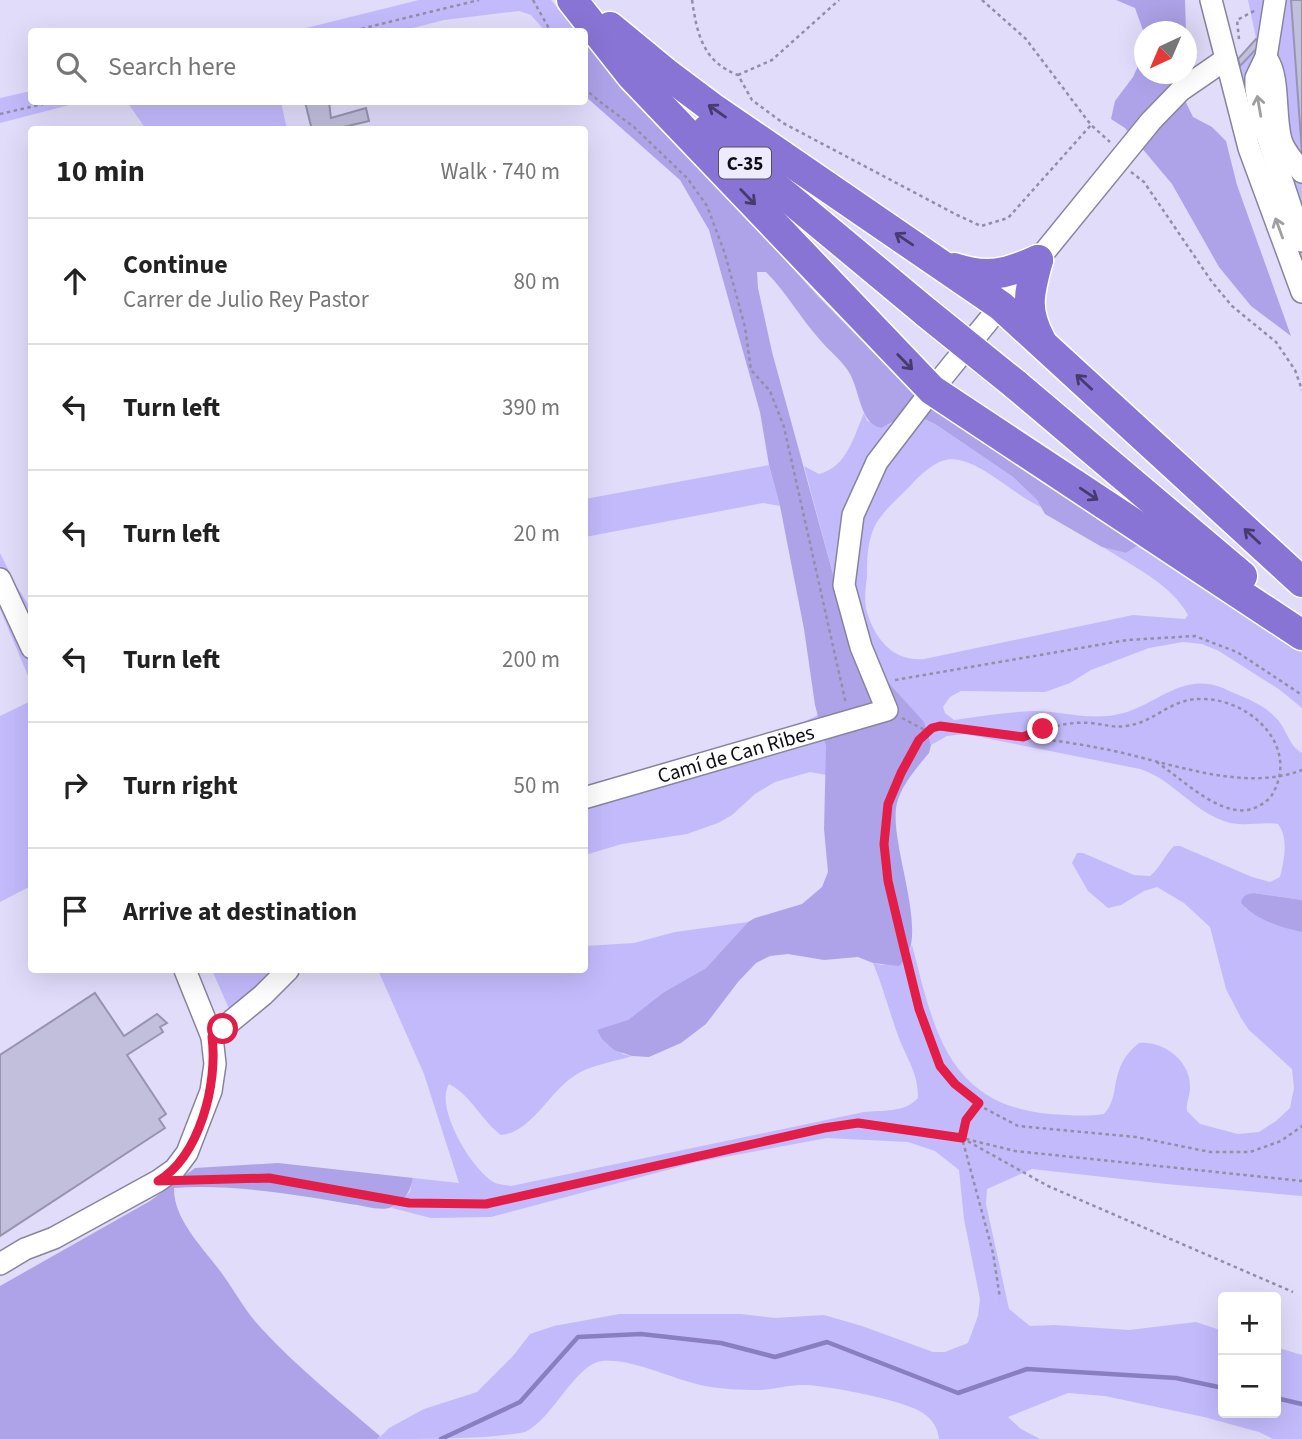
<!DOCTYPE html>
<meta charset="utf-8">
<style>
body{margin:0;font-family:"Source Sans 3",sans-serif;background:#f2f2f2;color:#222}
.controls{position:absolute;right:21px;bottom:21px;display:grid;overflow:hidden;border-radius:7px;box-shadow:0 7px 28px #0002}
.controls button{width:63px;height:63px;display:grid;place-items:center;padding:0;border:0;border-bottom:2px solid #e0e0e0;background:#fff;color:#222;font:35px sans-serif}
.compass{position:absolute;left:1134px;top:21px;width:63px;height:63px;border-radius:50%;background:#fff;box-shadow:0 7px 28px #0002;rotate:224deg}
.stop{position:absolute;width:21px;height:21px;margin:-16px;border:5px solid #e11d48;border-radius:50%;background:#fff}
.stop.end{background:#e11d48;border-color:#fff;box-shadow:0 2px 7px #0008}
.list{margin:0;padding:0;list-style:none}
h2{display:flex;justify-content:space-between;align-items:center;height:91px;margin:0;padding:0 28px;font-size:30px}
h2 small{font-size:23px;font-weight:400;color:#767676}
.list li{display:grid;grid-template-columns:46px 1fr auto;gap:21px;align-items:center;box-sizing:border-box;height:126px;padding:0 28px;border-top:2px solid #e0e0e0}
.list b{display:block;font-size:26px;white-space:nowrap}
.list p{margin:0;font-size:23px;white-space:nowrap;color:#767676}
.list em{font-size:23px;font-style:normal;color:#767676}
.icon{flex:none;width:38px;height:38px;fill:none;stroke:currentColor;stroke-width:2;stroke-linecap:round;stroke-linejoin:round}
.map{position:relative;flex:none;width:1302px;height:1439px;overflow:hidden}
.search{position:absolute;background:#fff;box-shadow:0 7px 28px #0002;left:28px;top:28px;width:560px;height:77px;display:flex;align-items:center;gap:18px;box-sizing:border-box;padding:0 24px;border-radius:7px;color:#767676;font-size:26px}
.panel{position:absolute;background:#fff;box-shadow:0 7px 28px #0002;left:28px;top:126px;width:560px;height:847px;border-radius:7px}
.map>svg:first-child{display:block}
.green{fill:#c3bafc}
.forest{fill:#aea3e9}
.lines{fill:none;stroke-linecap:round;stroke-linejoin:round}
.stream{stroke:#897ec0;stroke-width:4.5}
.building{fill:#c2bfdc;stroke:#9894b0;stroke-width:2}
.minor-casing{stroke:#87849f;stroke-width:24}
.highway-casing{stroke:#fff;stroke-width:33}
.path{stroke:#928ea5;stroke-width:2.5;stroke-dasharray:3.5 3.5;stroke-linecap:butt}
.minor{stroke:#fff;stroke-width:21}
.highway{stroke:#8874d4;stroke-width:30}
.highway-bridge-casing{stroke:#fff;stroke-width:33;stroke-linecap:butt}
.highway-bridge{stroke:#8874d4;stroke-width:30}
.oneway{stroke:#9f9ea2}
.oneway2{stroke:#453b6c}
.route{stroke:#e11d48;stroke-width:9}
.labels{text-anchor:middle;stroke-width:7;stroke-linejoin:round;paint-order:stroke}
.shield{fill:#edebfd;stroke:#52505c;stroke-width:2}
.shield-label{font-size:19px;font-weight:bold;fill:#0f0d17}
.street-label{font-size:21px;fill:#0f0d17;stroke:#edebfd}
</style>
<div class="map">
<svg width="1302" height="1439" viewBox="0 0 1302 1439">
<rect width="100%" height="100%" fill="#e0dcfa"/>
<g class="green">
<path d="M419,0H551L577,31H545L531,15L519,11L444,20L401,31L290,32Z"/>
<path d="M1248,0H1302V268L1262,149L1238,59L1256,38Z"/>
<path d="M31,91L32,102H81L0,123V98Z"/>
<path d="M127,102H281L287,129H146Z"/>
<path d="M864,413L867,421L888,425L902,417H920L935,424L1013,477L1037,500L1041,507C1013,495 983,461 952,459C937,459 921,474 912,484C898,499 878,514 872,533C867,547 867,562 867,576C866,586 864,598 866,608C873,636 891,662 924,659L1133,615L1185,619L1188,615C1171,584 1132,566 1103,547L1126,553L1142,543L1302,647V708L1280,690L1219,651L1202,644L1183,642L1149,648L1091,670L1070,683L1045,692L961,691L950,697L943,707L945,713L954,720C980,716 1008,712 1034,711C1061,711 1091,721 1119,714C1156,706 1182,671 1223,688C1242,697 1263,703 1277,719C1287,730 1289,746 1302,753V900L1254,893L1245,908L1267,921L1302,932V1196L1166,1184L1032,1169L987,1189L986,1204L1009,1309L1030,1326L1055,1325L1129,1330L1196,1322L1223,1331V1413H1276V1347L1302,1355V1439H1273L1259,1432L1204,1417L1105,1396L1068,1393L1008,1417L1021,1429L1040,1439H939C938,1428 932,1419 923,1413C904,1400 829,1386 805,1385C789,1384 773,1390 757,1390C741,1390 721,1389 705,1386C674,1380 633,1358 602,1361C576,1363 552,1420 525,1432C492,1439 417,1439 378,1439L389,1428L424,1409L477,1392L513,1356L530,1334L554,1326L619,1314H741L775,1318L824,1315L862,1326L933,1352H945L968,1343L978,1316L980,1299L964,1219L959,1170L935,1151L908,1142L827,1138L697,1162L491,1217L431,1218L392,1208L410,1192L413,1178L459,1183L424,1074L378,970H584L585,946L634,943L675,932L748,922L706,968L664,992L628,1020L613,1027L622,1054L632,1056C614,1062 589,1065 574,1076C549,1092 532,1132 501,1135C481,1120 471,1095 449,1084C434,1107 472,1171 495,1183C500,1185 506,1185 511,1186L864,1112C882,1110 905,1113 918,1098C918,1074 909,1062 900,1041C890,1015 884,989 873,963L882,965L906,961L912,945C934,1029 947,1105 1050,1114C1068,1115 1085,1117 1104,1114C1122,1095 1107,1068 1139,1043C1164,1041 1191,1061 1190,1088C1190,1096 1186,1102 1187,1111L1200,1124L1238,1134L1259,1132L1276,1121L1290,1108L1294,1088L1292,1069L1249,1030L1241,1018L1226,989L1210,927L1184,903L1157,887L1144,891L1121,905L1108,908L1088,891L1072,863L1077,853H1083L1134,875L1150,876C1160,868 1164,856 1174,846H1180L1252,877L1270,882L1280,877C1284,861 1289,838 1278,824C1260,821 1242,828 1224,821C1192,810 1172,779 1140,769L965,734L947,736L931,745L923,722L876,669L836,585L804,466L819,474C847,467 854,436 864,413Z"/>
<path d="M769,465L780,506L763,503L585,537V499Z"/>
<path d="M0,553L17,587L31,609V683L0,609Z"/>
<path d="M31,701V886L0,902V716Z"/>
<path d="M818,715L826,747V775L810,772L775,782L755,794L732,815L718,823L687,834L622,844L585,855V786L797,725Z"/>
<path d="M212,970H302L238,1029Z"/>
</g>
<g class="forest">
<path d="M1116,0H1185L1186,31L1144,33L1135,8Z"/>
<path d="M584,39L817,295L914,394L1142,543L1126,553L1102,547L1045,514L1037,500L1013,477L935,424L920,417H902L881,428C860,423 860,392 850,374C843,361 830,352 821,341C801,319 787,293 766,272H757L758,288L772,352L836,585L876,669L924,722L931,745L929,753C918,766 901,786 897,803C887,843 934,940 899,966L873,963L858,957L824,960L788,954L770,956L756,963L738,982L706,1024L681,1043L649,1057L632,1056L614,1050L602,1039L597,1030L628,1020L664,992L706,968L748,922L755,918L802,904L822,887L828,872L824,829L826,747L815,705L804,629L780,506L769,465L760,412L709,230L680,180L585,96Z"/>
<path d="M1144,53V74H1172L1193,117L1212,127L1226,141L1237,185L1291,336L1251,306L1219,267L1172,184L1125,128L1111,119L1115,101L1133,77Z"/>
<path d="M1254,893L1302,900V932C1280,927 1256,920 1241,903C1243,895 1246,894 1254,893Z"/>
<path d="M278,1163L413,1178C411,1190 404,1202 392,1207C382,1212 362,1205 350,1204C295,1194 230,1184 174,1188C173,1217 200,1245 217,1267C232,1286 244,1310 261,1328C297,1367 339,1401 380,1436L378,1439H0V1286L150,1201L195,1168Z"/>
</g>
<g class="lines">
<g class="stream">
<path d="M1276,1398L1302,1404"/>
<path d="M441,1439L520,1402L578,1337L641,1334L721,1343L775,1357L827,1342L958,1393L1027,1369L1176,1378L1223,1388"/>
</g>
</g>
<g class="building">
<path d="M1291,0H1302V153Z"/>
<path d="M1256,39L1262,43L1240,66L1238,59Z"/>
<path d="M305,102H329L331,118L366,108L369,121L331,130H312Z"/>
<path d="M95,993L124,1036L157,1014L167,1023L160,1027L163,1032L127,1055L166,1114L159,1119L165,1128L0,1236V1055Z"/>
</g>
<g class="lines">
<defs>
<g id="minor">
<path d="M1211,0L1249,148L1302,292"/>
<path d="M1275,0L1266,57L1256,78V88L1260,114L1302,241"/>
<path d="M1267,59C1280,78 1274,115 1281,140C1284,151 1295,163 1302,172"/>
<path d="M0,579L32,648"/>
<path id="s1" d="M584,798L887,710L861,647L844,585L853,515L877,462L932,390L1151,121L1181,90L1226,59"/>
<path d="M212,1037L263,995L288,970"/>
<path d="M0,1264L25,1249L54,1238L158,1181L175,1169L187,1153L211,1091L215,1064L212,1037L185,970"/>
</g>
<g id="highway">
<path d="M572,0L632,76L932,390L1302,635"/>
<path d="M610,27L667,74L711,107L1001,306L1302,582"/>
<path d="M707,130L927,313"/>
<path d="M1038,260C1029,293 1024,310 1041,341"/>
<path d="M954,268C987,279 1007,274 1038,260"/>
<path d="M1015,384L1242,576"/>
</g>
</defs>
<use href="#minor" class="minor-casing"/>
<use href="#highway" class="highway-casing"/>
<g class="path">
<path d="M533,0L551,32"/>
<path d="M692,0C697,34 703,62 738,75L752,100L783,123L957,215L981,226L1008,218L1091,125"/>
<path d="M982,0L1026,39L1091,125L1110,142"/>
<path d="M348,32L479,0"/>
<path d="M1239,39L1237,20L1256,10"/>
<path d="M738,75L772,60L839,0"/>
<path d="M584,88L599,101L634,127L688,179L707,206L725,254L745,327L751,370L770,391L784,427L846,704"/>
<path d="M0,114L52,102"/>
<path d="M1131,172L1144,182L1212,282L1232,306L1276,342L1295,370L1302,390"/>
<path d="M895,680L1127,640L1195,636L1237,652L1302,695"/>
<path d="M902,718L923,729L940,726C993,733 1047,738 1099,748C1162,759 1240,794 1302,770"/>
<path d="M932,728L919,740L888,804L884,843L888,881L919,1009L940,1066L955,1084L984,1108L1018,1126L1136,1137L1210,1152H1250L1281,1141L1302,1126"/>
<path d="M1023,737C1045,729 1066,721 1090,723C1103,724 1113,728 1126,726C1157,722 1170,697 1205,699C1254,701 1302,750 1270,798C1259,808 1246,813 1231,809C1204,802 1178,776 1155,761"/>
<path d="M978,1104L966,1120L962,1138L993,1253L1000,1298"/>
<path d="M966,1139L1015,1151L1302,1181"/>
<path d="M190,1180L269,1178L409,1203L486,1204L824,1127L858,1123L962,1138L1048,1186L1293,1292"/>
</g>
<use href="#minor" class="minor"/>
<use href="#highway" class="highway"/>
<defs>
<path id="highway-bridge" d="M927,313L1015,384"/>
</defs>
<use href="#highway-bridge" class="highway-bridge-casing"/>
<use href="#highway-bridge" class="highway-bridge"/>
</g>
<defs><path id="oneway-shaft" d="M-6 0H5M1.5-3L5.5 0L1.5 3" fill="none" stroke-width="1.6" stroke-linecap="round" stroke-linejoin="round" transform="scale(1.75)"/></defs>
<g class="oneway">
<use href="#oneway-shaft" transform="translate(1259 106) rotate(-100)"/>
<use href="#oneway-shaft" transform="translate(1279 228) rotate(-110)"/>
</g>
<g class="oneway2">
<use href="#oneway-shaft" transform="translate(717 111) rotate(-145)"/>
<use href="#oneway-shaft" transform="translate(748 197) rotate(46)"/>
<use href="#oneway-shaft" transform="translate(904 239) rotate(-146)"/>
<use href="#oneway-shaft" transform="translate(905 362) rotate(46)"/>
<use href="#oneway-shaft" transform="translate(1084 382) rotate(-137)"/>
<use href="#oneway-shaft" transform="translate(1089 494) rotate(34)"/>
<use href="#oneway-shaft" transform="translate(1252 536) rotate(-137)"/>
</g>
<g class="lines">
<path class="route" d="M223,1029L212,1037C218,1083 200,1156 158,1181L269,1178L409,1203L486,1204L824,1128L858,1123L962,1138L966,1120L979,1103L955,1084L940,1066L919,1009L902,940L888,881L884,844L888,804L901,773L919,740L932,728L940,726L1023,737L1043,729"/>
</g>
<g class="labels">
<rect class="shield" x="719" y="147.5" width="52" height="31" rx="5"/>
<g class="shield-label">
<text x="745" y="170">C-35</text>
</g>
<g class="street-label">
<text dy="7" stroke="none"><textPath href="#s1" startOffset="158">Camí de Can Ribes</textPath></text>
</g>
</g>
</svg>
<div class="controls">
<button>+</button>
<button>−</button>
</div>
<svg class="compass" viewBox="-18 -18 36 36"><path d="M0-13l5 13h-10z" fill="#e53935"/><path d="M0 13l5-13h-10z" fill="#767676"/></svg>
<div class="stop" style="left:223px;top:1029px"></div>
<div class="stop end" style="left:1043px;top:729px"></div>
<div class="search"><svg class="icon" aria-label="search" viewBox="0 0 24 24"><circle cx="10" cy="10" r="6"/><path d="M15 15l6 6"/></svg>Search here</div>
<section class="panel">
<h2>10 min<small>Walk · 740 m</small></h2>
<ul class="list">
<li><svg class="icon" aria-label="ahead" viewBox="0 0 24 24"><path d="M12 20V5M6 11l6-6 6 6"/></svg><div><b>Continue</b><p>Carrer de Julio Rey Pastor</p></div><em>80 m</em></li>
<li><svg class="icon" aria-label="left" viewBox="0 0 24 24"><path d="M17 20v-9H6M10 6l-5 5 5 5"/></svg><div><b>Turn left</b></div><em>390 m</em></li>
<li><svg class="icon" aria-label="left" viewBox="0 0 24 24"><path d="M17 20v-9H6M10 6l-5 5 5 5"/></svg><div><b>Turn left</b></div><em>20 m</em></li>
<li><svg class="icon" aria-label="left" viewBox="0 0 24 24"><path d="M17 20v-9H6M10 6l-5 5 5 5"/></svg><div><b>Turn left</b></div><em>200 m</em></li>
<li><svg class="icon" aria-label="right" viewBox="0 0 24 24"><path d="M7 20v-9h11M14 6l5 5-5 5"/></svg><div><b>Turn right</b></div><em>50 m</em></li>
<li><svg class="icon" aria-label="arrive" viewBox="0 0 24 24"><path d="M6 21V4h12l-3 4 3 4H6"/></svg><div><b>Arrive at destination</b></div></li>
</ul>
</section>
</div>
